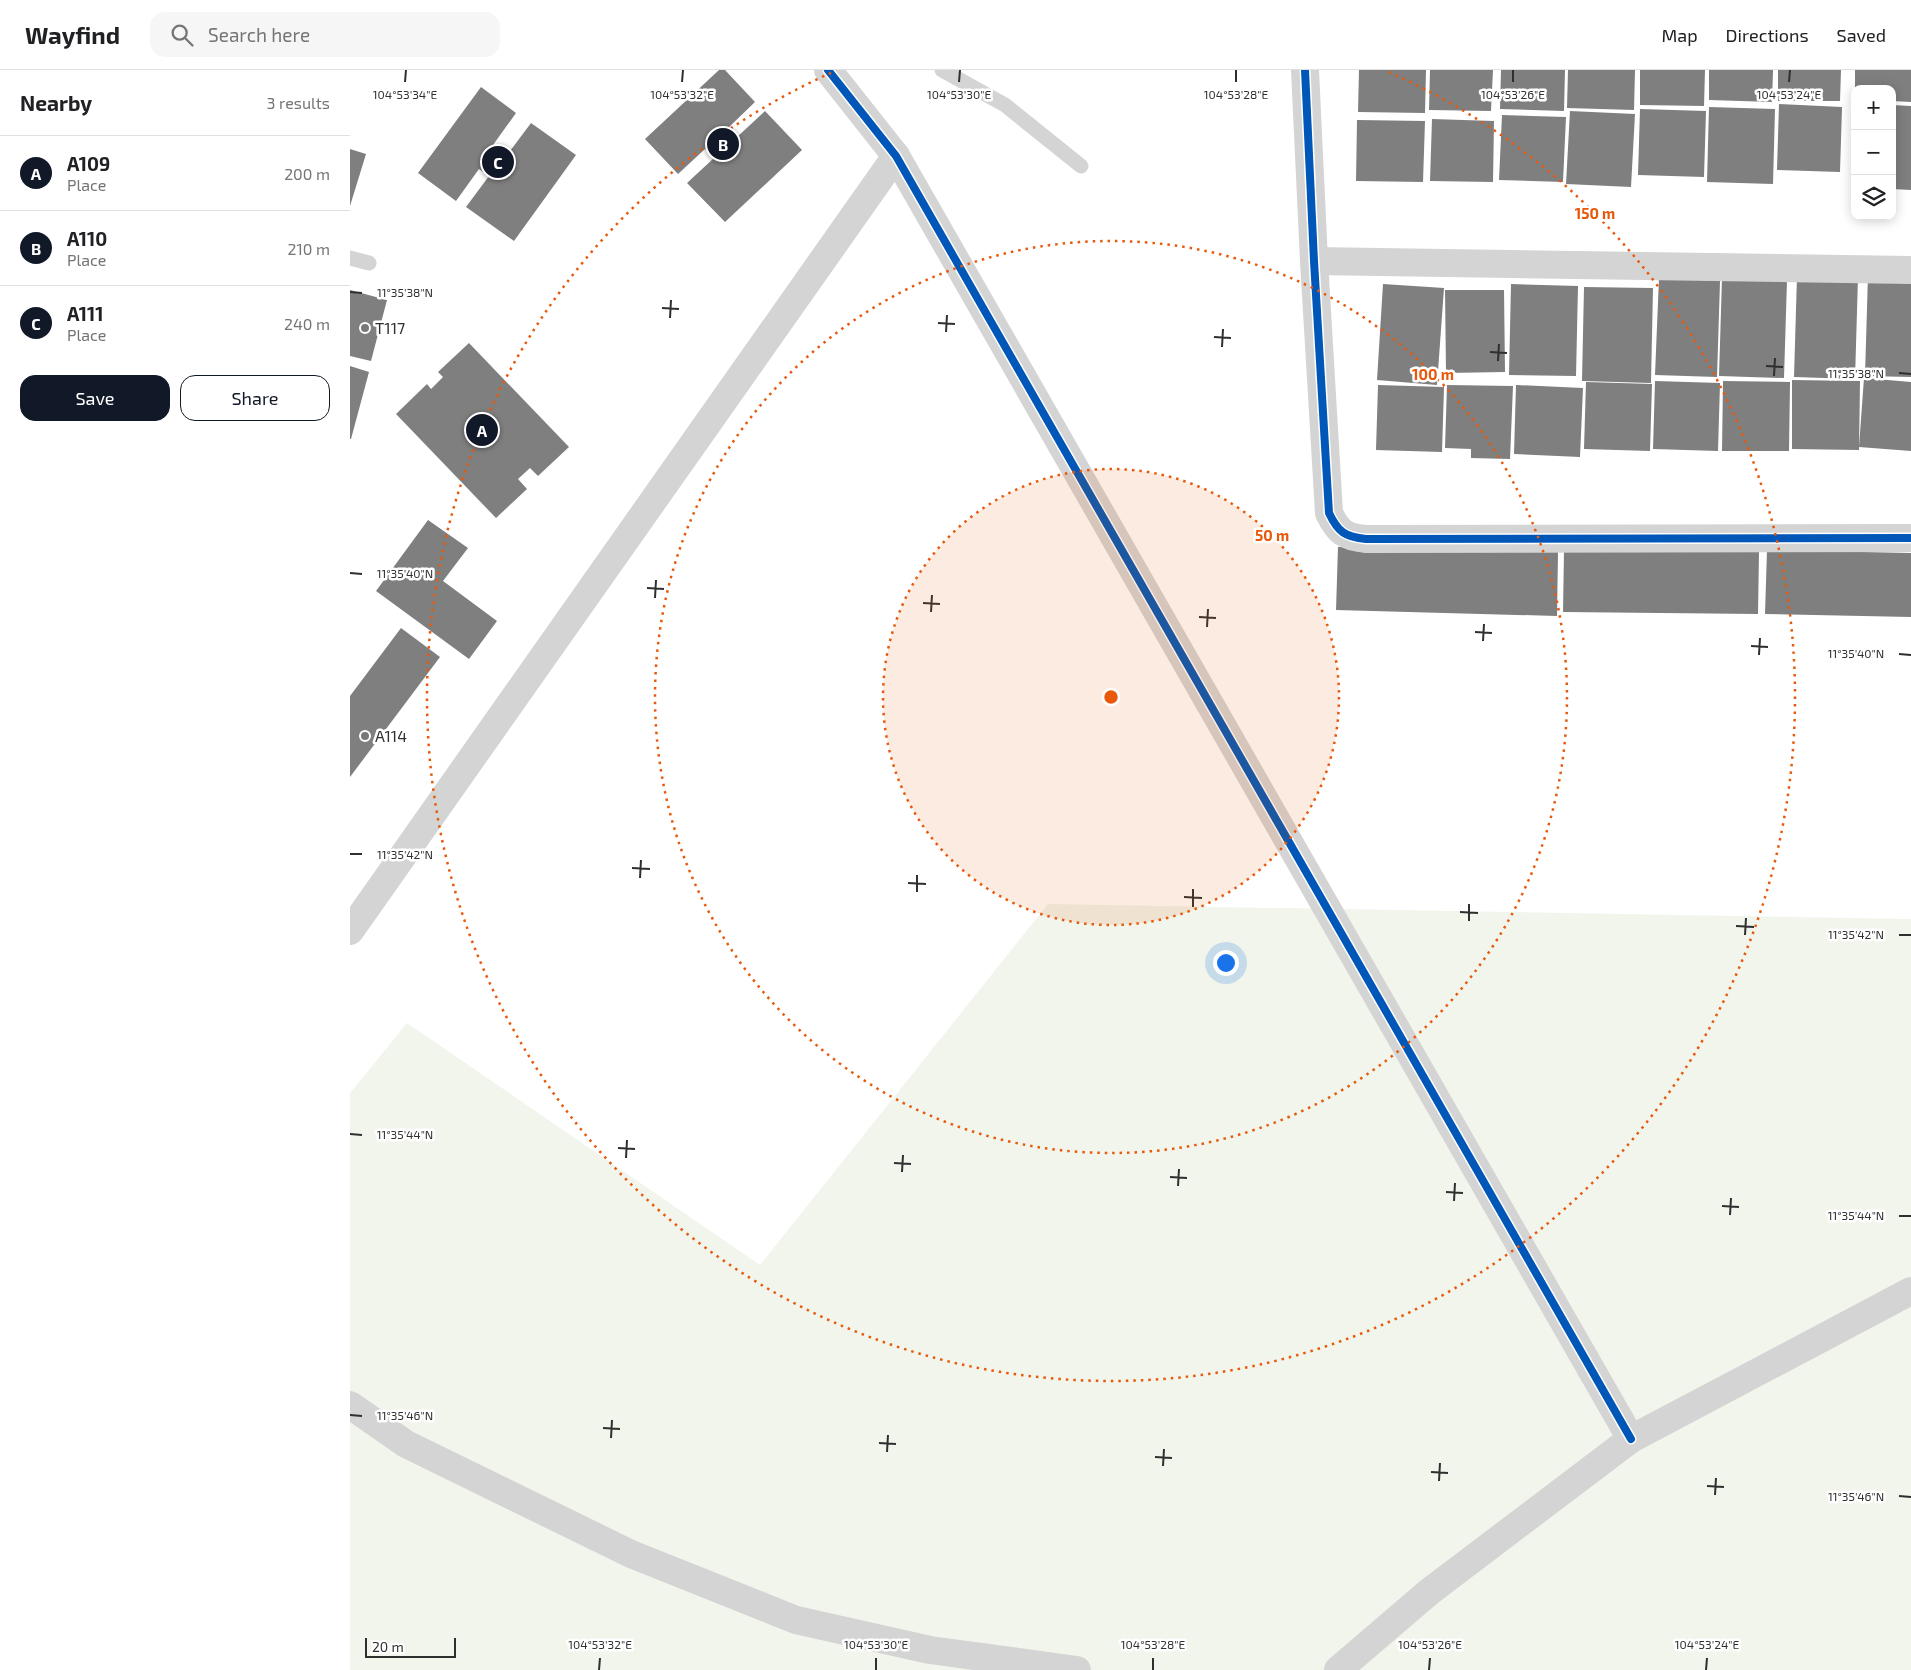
<!DOCTYPE html>
<meta charset="utf-8">
<style>
body{margin:0;font-family:"Exo 2",sans-serif;background:#f6f6f6;color:#202124}
.controls{position:absolute;right:15px;top:15px;display:grid;overflow:hidden;border-radius:10px;box-shadow:0 2px 12px #0003}
.controls button{width:45px;height:45px;display:grid;place-items:center;padding:0;border:0;border-bottom:1px solid #e0e0e0;background:#fff;color:#202124;font:25px sans-serif}
.scale{position:absolute;left:15px;bottom:12px;width:91px;box-sizing:border-box;padding-left:5px;border:2px solid #2f2f2f;border-top:0;font-size:14px;line-height:18px;white-space:nowrap;color:#2f2f2f;-webkit-text-stroke:4px #fff;paint-order:stroke}
.you{position:absolute;left:875px;top:892px;width:18px;height:18px;margin:-12px;border:4px solid #fff;border-radius:50%;background:#1a73e8;box-shadow:0 0 0 8px #1a73e833}
.badge{display:grid;place-items:center;width:32px;height:32px;border-radius:50%;background:#111827;color:#fff;font-size:16px;font-weight:700}
.pin{position:absolute;translate:-50% -50%;border:2px solid #fff;box-shadow:0 1px 5px #0006}
.list{margin:0;padding:0;list-style:none}
h2{display:flex;justify-content:space-between;align-items:center;height:65px;margin:0;padding:0 20px;font-size:21px}
h2 small{font-size:16px;font-weight:400;color:#757577}
.list li{display:grid;grid-template-columns:32px 1fr auto;gap:15px;align-items:center;box-sizing:border-box;height:75px;padding:0 20px;border-top:1px solid #e0e0e0}
.list b{display:block;font-size:19px;white-space:nowrap}
.list p{margin:0;font-size:16px;white-space:nowrap;color:#757577}
.list em{font-size:16px;font-style:normal;color:#757577}
.actions{display:flex;gap:10px;padding:15px 20px}
.actions a{flex:1;padding:11px 0;border:1px solid #111827;border-radius:15px;text-align:center;font-size:18px;color:#111827}
.actions .main{background:#111827;color:#fff}
.icon{flex:none;width:28px;height:28px;fill:none;stroke:currentColor;stroke-width:2;stroke-linecap:round;stroke-linejoin:round}
.map{position:relative;flex:none;width:1561px;height:1600px;overflow:hidden}
header{display:flex;align-items:center;gap:30px;box-sizing:border-box;height:70px;padding:0 25px;background:#fff;border-bottom:1px solid #e0e0e0}
header strong{font-size:24px}
nav{display:flex;gap:28px;margin-inline-start:auto;font-size:18px}
.search{width:350px;height:45px;background:#f6f6f6;display:flex;align-items:center;gap:12px;box-sizing:border-box;padding:0 18px;border-radius:15px;color:#757577;font-size:19px}
main{display:flex}
aside{flex:1;background:#fff}
.map>svg:first-child{display:block}
.green{fill:#f2f5ec}
.building{fill:#7f7f7f}
.lines{fill:none;stroke-linecap:round;stroke-linejoin:round}
.service{stroke:#d4d4d4;stroke-width:15}
.minor{stroke:#d4d4d4;stroke-width:28}
.cycleway-casing{stroke:#fff;stroke-width:11}
.cycleway{stroke:#0057b8;stroke-width:8}
.ticks{fill:none;stroke:#2f2f2f;stroke-width:2}
.ring{fill:none;stroke:#e8590c;stroke-width:2.5;stroke-dasharray:2.5 5}
.poi-dot{fill:#787878;stroke:#fff;stroke-width:2}
.labels{text-anchor:middle;stroke-width:5;stroke-linejoin:round;paint-order:stroke}
.poi-label{font-size:16px;fill:#2f2f2f;stroke:#fff;text-anchor:start}
.ticks-label{font-size:12px;text-anchor:middle;fill:#2f2f2f;stroke:#fff;stroke-width:5;stroke-linejoin:round;paint-order:stroke}
.centre{fill:#e8590c;stroke:#fff;stroke-width:2.5}
.ring-label{font-size:15px;text-anchor:middle;font-weight:bold;fill:#e8590c;stroke:#fff;stroke-width:5;stroke-linejoin:round;paint-order:stroke}
</style>
<header>
<strong>Wayfind</strong>
<div class="search"><svg class="icon" aria-label="search" viewBox="0 0 24 24"><circle cx="10" cy="10" r="6"/><path d="M15 15l6 6"/></svg>Search here</div>
<nav><a>Map</a><a>Directions</a><a>Saved</a></nav>
</header>
<main>
<aside>
<h2>Nearby<small>3 results</small></h2>
<ul class="list">
<li><span class="badge">A</span><div><b>A109</b><p>Place</p></div><em>200 m</em></li>
<li><span class="badge">B</span><div><b>A110</b><p>Place</p></div><em>210 m</em></li>
<li><span class="badge">C</span><div><b>A111</b><p>Place</p></div><em>240 m</em></li>
</ul>
<div class="actions"><a class="main">Save</a><a>Share</a></div>
</aside>
<div class="map">
<svg width="1561" height="1600" viewBox="0 0 1561 1600">
<rect width="100%" height="100%" fill="#fff"/>
<path class="green" d="M698,834L1561,849V1600H0V1023L57,953L410,1195Z"/>
<g class="building">
<path d="M369,0H375L405,32L377,59L386,68L415,41L452,80L375,152L337,113L364,88L355,79L328,104L295,69Z"/>
<path d="M1009,0H1076L1075,43L1008,42Z"/>
<path d="M1080,0H1143L1141,41L1079,40Z"/>
<path d="M1151,0H1215L1214,41L1150,39Z"/>
<path d="M1218,0H1285L1284,40L1217,38Z"/>
<path d="M1290,0H1355L1354,36L1290,35Z"/>
<path d="M1359,0H1423L1422,32L1359,30Z"/>
<path d="M1428,0H1491L1490,31H1428Z"/>
<path d="M1505,0H1561V32L1542,31V19H1505Z"/>
<path d="M131,17L166,43L143,75L157,85L181,53L226,85L164,171L116,137L139,106L129,99L106,131L68,103Z"/>
<path d="M1429,34L1492,37L1490,102L1427,100Z"/>
<path d="M1542,35L1561,36V120L1542,119Z"/>
<path d="M1359,37L1425,39L1423,114L1357,112Z"/>
<path d="M1290,39L1356,41L1354,107L1288,105Z"/>
<path d="M1220,41L1285,44L1281,117L1216,114Z"/>
<path d="M1503,42H1505V118H1501Z"/>
<path d="M1152,45L1216,47L1213,112L1149,110Z"/>
<path d="M1082,49L1144,51L1143,112L1080,111Z"/>
<path d="M1007,50L1075,51L1073,112L1006,111Z"/>
<path d="M0,79L16,84L0,136Z"/>
<path d="M1518,204L1561,205V307L1515,306Z"/>
<path d="M1447,206L1508,207L1505,309L1444,307Z"/>
<path d="M1309,208L1370,211L1367,307L1305,305Z"/>
<path d="M1372,208L1437,210L1434,308L1369,306Z"/>
<path d="M1033,214L1094,218L1087,315L1027,310Z"/>
<path d="M1161,214L1228,216L1226,306L1159,305Z"/>
<path d="M1234,217L1303,218L1301,313L1232,311Z"/>
<path d="M0,220L37,230L21,291L0,286Z"/>
<path d="M1095,220H1154L1155,302L1096,303Z"/>
<path d="M119,273L219,377L188,406L180,398L168,409L177,419L146,448L46,344L77,314L81,319L93,307L88,302Z"/>
<path d="M0,296L19,302L1,369H0Z"/>
<path d="M1514,308L1561,312V381L1509,377Z"/>
<path d="M1442,310L1510,311L1509,380L1442,379Z"/>
<path d="M1305,311L1370,313L1368,381L1303,379Z"/>
<path d="M1373,311L1440,312L1439,381H1372Z"/>
<path d="M1236,312L1302,314L1300,381L1234,379Z"/>
<path d="M1028,315L1094,317L1092,382L1026,380Z"/>
<path d="M1097,315L1163,316L1160,389L1121,388V379L1095,378Z"/>
<path d="M1166,315L1233,318L1230,387L1164,384Z"/>
<path d="M78,450L118,478L93,511L147,551L119,589L26,521Z"/>
<path d="M988,477L1208,482L1207,546L986,540Z"/>
<path d="M1417,480L1561,483V547L1415,544Z"/>
<path d="M1214,481L1409,482L1408,544L1213,542Z"/>
<path d="M51,558L90,587L0,707V626Z"/>
</g>
<g class="lines">
<g class="service">
<path d="M592,0L655,35L731,96"/>
<path d="M0,188L19,193"/>
</g>
<g class="minor">
<path d="M478,0L546,86L1281,1369"/>
<path d="M955,0L964,191L979,443C988,462 995,467 1016,469L1561,468"/>
<path d="M964,191L1561,200"/>
<path d="M0,861L546,86"/>
<path d="M0,1335L56,1374L281,1484L446,1550L580,1580L727,1600"/>
<path d="M988,1600L1079,1522L1281,1369L1561,1221"/>
</g>
<defs>
<g id="cycleway">
<path d="M478,0L546,86L1281,1369"/>
<path d="M955,0L964,191L979,443C988,462 995,467 1016,469L1561,468"/>
</g>
</defs>
<use href="#cycleway" class="cycleway-casing"/>
<use href="#cycleway" class="cycleway"/>
</g>
<path class="ticks" d="M55,12L56,0M332,12L333,0M609,12L610,0M886,12V0M1163,12V0M1439,12L1440,0M0,222L12,223M312,238L329,239M320,248L321,230M588,253L605,254M596,262L597,245M864,267L881,268M872,277L873,259M1140,282L1157,283M1148,291L1149,274M1416,296L1433,297M1549,303L1561,304M1424,306L1425,288M0,503L12,504M297,518L314,519M305,528L306,510M573,533L590,534M581,542L582,525M849,547L866,548M857,557L858,539M1125,562L1142,563M1133,571L1134,554M1401,576L1418,577M1549,584L1561,585M1409,585L1410,568M0,784H12M282,798L300,799M290,808L291,790M558,813L576,814M567,822V805M834,827L852,828M843,837V819M1110,842L1128,843M1119,851V834M1386,856L1404,857M1395,865L1396,848M1549,865H1561M0,1064L12,1065M268,1078L285,1079M276,1088L277,1070M544,1093L561,1094M552,1102L553,1085M820,1107L837,1108M828,1116L829,1099M1096,1122L1113,1123M1104,1131L1105,1113M1372,1136L1389,1137M1380,1145L1381,1128M1549,1146H1561M0,1345L12,1346M253,1358L270,1359M261,1368L262,1350M529,1373L546,1374M537,1382L538,1365M805,1387L822,1388M813,1396L814,1379M1081,1402L1098,1403M1089,1411L1090,1393M1357,1416L1374,1417M1365,1425L1366,1408M1549,1426L1561,1427M249,1600L250,1588M526,1600V1588M803,1600V1588M1079,1600L1080,1588M1356,1600L1357,1588"/>
<circle cx="761" cy="627" r="228" fill="#e8590c" fill-opacity=".12"/>
<g class="ring">
<circle cx="761" cy="627" r="228"/>
<circle cx="761" cy="627" r="456"/>
<path d="M1039 2A684 684 0 1 1 483 2"/>
</g>
<g class="poi-dot">
<circle cx="15" cy="258" r="5"/>
<circle cx="15" cy="666" r="5"/>
</g>
<g class="labels">
<g class="poi-label">
<text x="25" y="264">T117</text>
<text x="25" y="672">A114</text>
</g>
</g>
<g class="ticks-label">
<text x="55" y="29">104°53'34"E</text>
<text x="332" y="29">104°53'32"E</text>
<text x="609" y="29">104°53'30"E</text>
<text x="886" y="29">104°53'28"E</text>
<text x="1163" y="29">104°53'26"E</text>
<text x="1439" y="29">104°53'24"E</text>
<text x="55" y="227">11°35'38"N</text>
<text x="1506" y="308">11°35'38"N</text>
<text x="55" y="508">11°35'40"N</text>
<text x="1506" y="588">11°35'40"N</text>
<text x="55" y="789">11°35'42"N</text>
<text x="1506" y="869">11°35'42"N</text>
<text x="55" y="1069">11°35'44"N</text>
<text x="1506" y="1150">11°35'44"N</text>
<text x="55" y="1350">11°35'46"N</text>
<text x="1506" y="1431">11°35'46"N</text>
<text x="250" y="1579">104°53'32"E</text>
<text x="526" y="1579">104°53'30"E</text>
<text x="803" y="1579">104°53'28"E</text>
<text x="1080" y="1579">104°53'26"E</text>
<text x="1357" y="1579">104°53'24"E</text>
</g>
<circle cx="761" cy="627" r="8" class="centre"/>
<g class="ring-label">
<text x="1245" y="149">150 m</text>
<text x="1083" y="310">100 m</text>
<text x="922" y="471">50 m</text>
</g>
</svg>
<div class="controls">
<button>+</button>
<button>−</button>
<button><svg class="icon" aria-label="layers" viewBox="0 0 24 24"><path d="M12 4l9 5-9 5-9-5zM3 14l9 5 9-5"/></svg></button>
</div>
<div class="scale">20 m</div>
<div class="you"></div>
<div class="pin badge" style="left:132px;top:360px">A</div>
<div class="pin badge" style="left:373px;top:74px">B</div>
<div class="pin badge" style="left:148px;top:92px">C</div>
</div>
</main>
